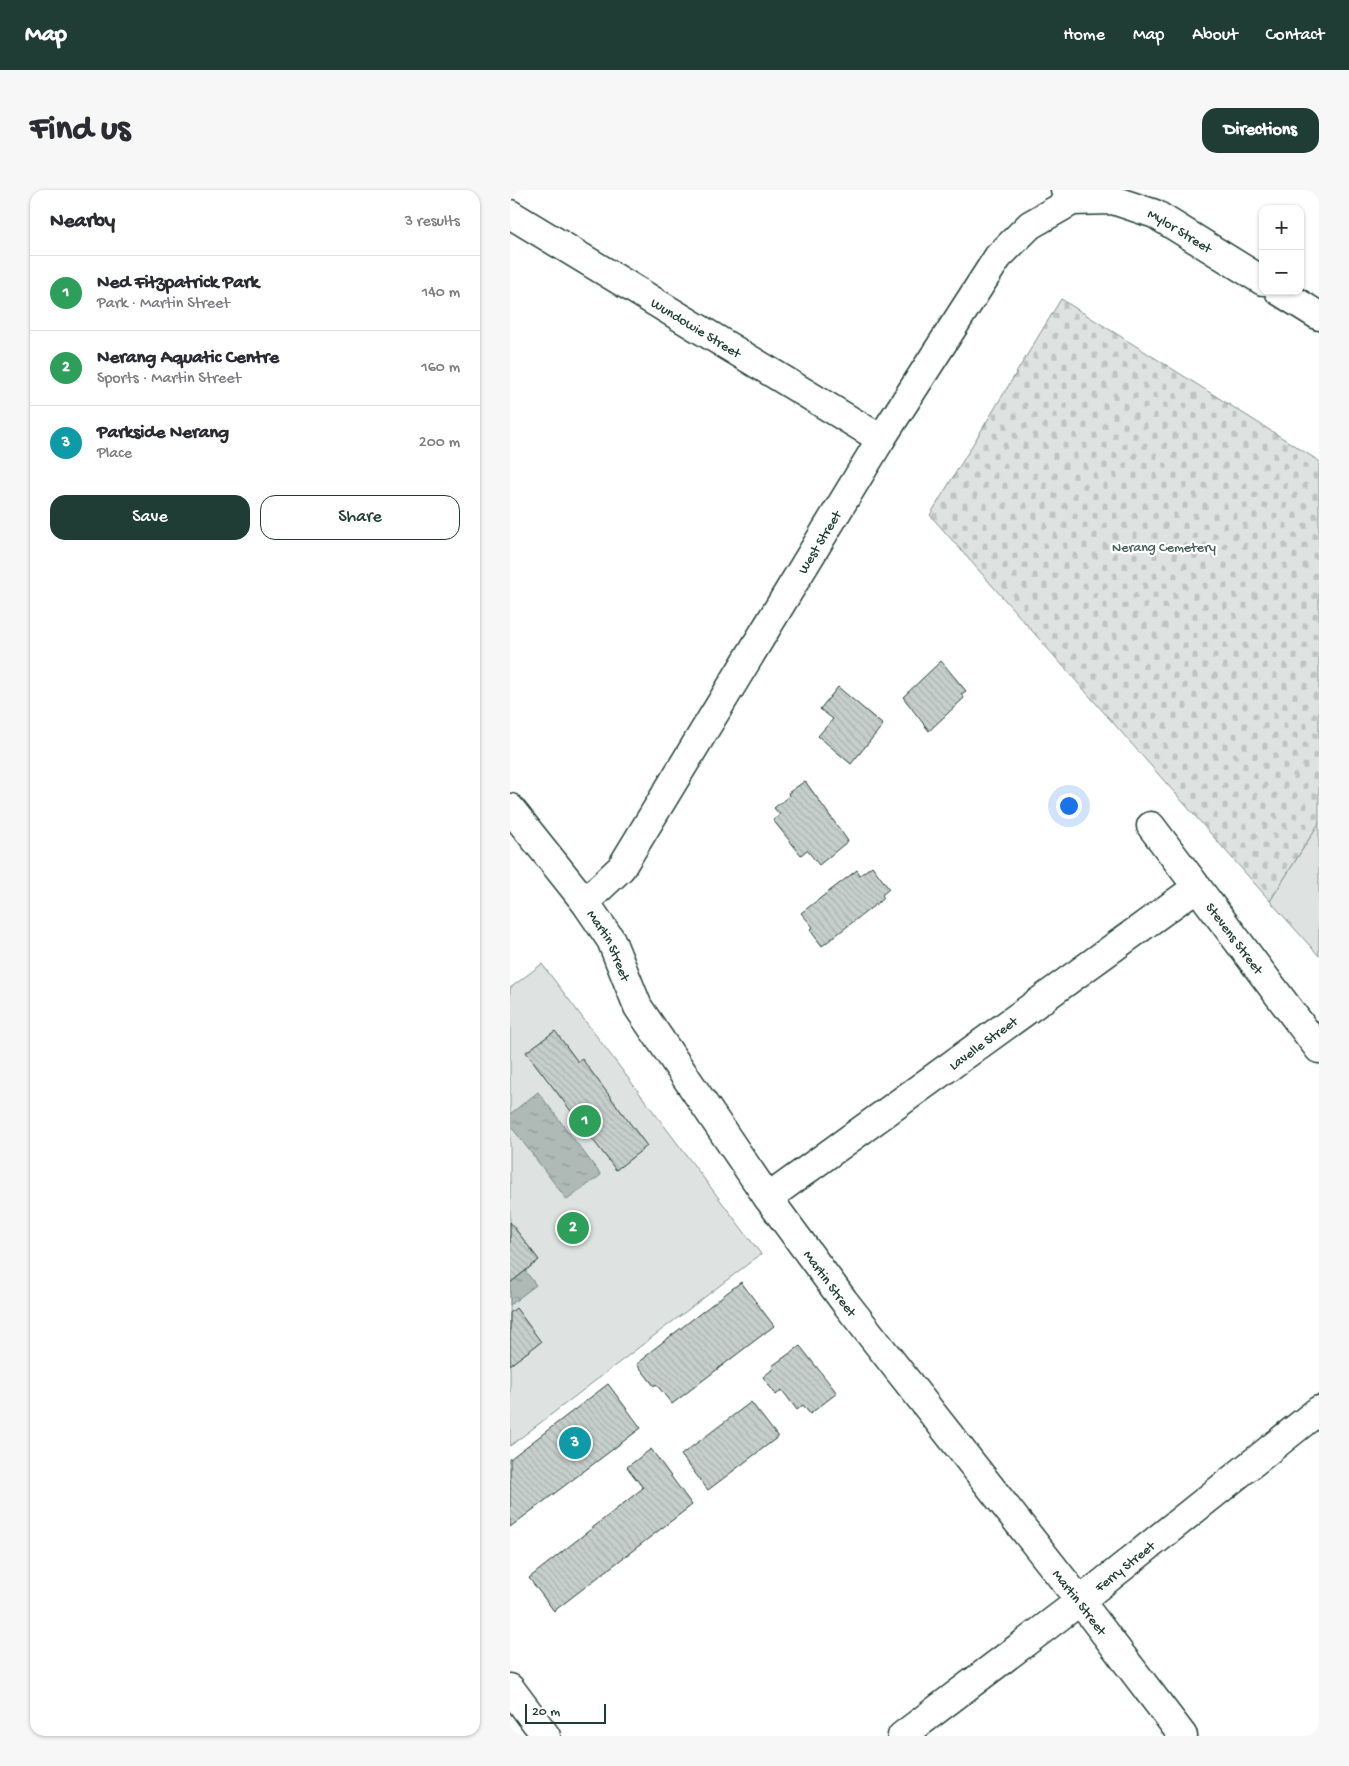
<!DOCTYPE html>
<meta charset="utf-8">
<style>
body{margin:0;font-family:"Gochi Hand",sans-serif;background:#f7f7f7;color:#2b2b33}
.controls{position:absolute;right:15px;top:15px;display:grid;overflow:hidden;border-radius:10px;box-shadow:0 1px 4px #0004}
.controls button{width:45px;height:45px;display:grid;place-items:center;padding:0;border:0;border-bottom:1px solid #e1e1e2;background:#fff;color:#2b2b33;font:25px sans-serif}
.scale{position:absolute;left:15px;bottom:12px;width:81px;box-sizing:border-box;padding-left:5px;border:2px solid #1f3d34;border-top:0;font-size:14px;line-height:18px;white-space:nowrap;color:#1f3d34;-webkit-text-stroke:4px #fff;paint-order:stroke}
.you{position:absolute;left:558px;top:615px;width:18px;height:18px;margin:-12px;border:4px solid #fff;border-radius:50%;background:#1a73e8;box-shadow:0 0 0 8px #1a73e833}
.badge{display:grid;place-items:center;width:32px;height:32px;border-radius:50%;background:#1f3d34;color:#fff;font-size:16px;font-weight:700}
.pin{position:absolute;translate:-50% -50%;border:2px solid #fff;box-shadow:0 1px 5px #0006}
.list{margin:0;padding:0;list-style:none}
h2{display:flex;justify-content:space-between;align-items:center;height:65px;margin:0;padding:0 20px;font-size:21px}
h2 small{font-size:16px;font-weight:400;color:#7c7c81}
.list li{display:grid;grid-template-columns:32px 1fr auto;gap:15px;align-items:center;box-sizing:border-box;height:75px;padding:0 20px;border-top:1px solid #e1e1e2}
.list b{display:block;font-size:19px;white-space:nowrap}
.list p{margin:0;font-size:16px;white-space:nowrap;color:#7c7c81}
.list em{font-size:16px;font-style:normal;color:#7c7c81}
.actions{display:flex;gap:10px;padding:15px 20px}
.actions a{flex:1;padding:11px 0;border:1px solid #1f3d34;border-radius:15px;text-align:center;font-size:18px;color:#1f3d34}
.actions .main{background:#1f3d34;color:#fff}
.map{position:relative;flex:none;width:809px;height:1546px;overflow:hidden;border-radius:15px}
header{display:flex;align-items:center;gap:30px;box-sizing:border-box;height:70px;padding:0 25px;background:#1f3d34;color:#fff}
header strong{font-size:24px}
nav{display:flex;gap:28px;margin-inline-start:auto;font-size:18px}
.intro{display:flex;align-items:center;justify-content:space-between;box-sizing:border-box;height:120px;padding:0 30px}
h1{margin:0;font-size:35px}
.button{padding:12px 22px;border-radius:15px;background:#1f3d34;color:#fff;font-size:18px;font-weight:700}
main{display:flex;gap:30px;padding:0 30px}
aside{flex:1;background:#fff;border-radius:15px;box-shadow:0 1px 4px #0004}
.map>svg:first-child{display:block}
.green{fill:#dee3e2;stroke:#7e908b}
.cemetery{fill:url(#cemetery-stones);stroke:#7e908b}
.water{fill:url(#water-ripples);stroke:#758883}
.building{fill:url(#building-back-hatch);stroke:#1f3d34}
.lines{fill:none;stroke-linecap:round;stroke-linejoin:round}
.minor-casing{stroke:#1f3d34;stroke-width:31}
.minor{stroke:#fff;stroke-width:28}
.labels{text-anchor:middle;stroke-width:4.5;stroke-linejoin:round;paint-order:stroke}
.street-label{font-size:14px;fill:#1f3d34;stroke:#fff}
.park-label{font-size:14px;fill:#455e57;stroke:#fff}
</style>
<header>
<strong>Map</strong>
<nav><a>Home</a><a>Map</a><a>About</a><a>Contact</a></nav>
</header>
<div class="intro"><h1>Find us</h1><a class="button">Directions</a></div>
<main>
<aside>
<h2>Nearby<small>3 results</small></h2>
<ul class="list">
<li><span class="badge" style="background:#2e9e5b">1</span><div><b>Ned Fitzpatrick Park</b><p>Park · Martin Street</p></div><em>140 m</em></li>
<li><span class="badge" style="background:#2e9e5b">2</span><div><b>Nerang Aquatic Centre</b><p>Sports · Martin Street</p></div><em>160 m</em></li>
<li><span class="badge" style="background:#0f9aa8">3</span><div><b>Parkside Nerang</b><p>Place</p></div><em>200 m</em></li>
</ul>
<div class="actions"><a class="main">Save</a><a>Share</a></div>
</aside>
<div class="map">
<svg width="809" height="1546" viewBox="0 0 809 1546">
<defs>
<pattern id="cemetery-stones" width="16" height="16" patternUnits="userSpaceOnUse" patternTransform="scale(1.25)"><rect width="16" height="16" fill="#dee3e2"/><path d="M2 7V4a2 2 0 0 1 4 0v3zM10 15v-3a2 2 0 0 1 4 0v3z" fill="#bec4c2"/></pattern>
<pattern id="water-ripples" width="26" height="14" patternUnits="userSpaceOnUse" patternTransform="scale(1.25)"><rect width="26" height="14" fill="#afbab7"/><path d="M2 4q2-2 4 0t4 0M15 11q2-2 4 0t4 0" fill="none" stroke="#8e9896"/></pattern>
<pattern id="building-back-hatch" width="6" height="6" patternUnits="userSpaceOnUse" patternTransform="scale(1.25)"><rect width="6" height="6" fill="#c7cfcc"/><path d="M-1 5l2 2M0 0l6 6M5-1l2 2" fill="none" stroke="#aab3b0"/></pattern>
</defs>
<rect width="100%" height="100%" fill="#fff"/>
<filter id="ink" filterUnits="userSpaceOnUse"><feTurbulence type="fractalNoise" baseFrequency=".02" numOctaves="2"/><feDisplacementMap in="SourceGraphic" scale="10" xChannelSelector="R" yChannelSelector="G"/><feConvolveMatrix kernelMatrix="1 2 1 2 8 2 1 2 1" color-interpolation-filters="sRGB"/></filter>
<g filter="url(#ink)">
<g class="green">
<path d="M809,633V766L760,711Z"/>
<path d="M32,774L251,1064L0,1256V798Z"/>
</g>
<path class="cemetery" d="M551,109L809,271V633L760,711L420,325Z"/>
<g class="water">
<path d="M28,902L91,985L57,1010L0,935V924Z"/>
<path d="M0,1061L26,1095L0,1115Z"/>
</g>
<g class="building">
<path d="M431,471L456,501L451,504L454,508L419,541L393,507Z"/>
<path d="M328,497L373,535L341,574L308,546L323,529L310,519Z"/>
<path d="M295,591L338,651L309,675L297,660L291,665L263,630L270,625L264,618L279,606L278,603Z"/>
<path d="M362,676L379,699L372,705L374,708L312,756L300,740L303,737L291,723L347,680L350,685Z"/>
<path d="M45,841L68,872L72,869L137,956L106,980L16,862Z"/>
<path d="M0,1032L29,1070L0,1093Z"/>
<path d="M231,1092L264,1136L162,1214L146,1194L144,1196L127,1174L137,1166L136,1165Z"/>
<path d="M6,1118L31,1152L0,1175V1123Z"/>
<path d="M290,1156L327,1203L300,1224L293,1215L287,1220L272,1200L266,1205L253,1187L263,1179L262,1176Z"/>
<path d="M98,1194L131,1238L0,1337V1269Z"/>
<path d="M241,1212L268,1247L198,1300L171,1265Z"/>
<path d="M141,1259L182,1315L44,1421L19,1388L133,1298L117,1277Z"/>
</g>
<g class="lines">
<defs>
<g id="minor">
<path id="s1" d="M555,0L562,11L603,10L645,24L753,91"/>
<path id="s2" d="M0,24L371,249"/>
<path d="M769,101L809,126"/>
<path id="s3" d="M0,618L75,712L101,750L128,817L258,1008L334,1111L570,1411L673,1546"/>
<path id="s4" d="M641,636L809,859"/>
<path id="s5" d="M75,712L111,678L371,249L488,67L520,35L562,11"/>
<path id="s6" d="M258,1008L687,697"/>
<path d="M0,1498L36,1546"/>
<path id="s7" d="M392,1546L570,1411L809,1220"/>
</g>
</defs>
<use href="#minor" class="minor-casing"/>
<use href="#minor" class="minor"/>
</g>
</g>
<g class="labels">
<g class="street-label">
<text dy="5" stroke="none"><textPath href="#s1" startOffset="128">Mylor Street</textPath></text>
<text dy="5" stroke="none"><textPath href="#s2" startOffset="218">Wundowie Street</textPath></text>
<text dy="5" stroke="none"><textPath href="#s5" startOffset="431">West Street</textPath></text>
<text dy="5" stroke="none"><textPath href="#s4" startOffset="140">Stevens Street</textPath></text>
<text dy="5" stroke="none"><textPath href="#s3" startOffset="170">Martin Street</textPath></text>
<text dy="5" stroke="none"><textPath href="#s6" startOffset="265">Lavelle Street</textPath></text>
<text dy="5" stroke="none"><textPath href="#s3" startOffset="575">Martin Street</textPath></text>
<text dy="5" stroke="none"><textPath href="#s7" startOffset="280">Ferry Street</textPath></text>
<text dy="5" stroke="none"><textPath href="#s3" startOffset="980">Martin Street</textPath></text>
</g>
<g class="park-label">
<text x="654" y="361">Nerang Cemetery</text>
</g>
</g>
</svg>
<div class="controls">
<button>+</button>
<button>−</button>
</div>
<div class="scale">20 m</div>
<div class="you"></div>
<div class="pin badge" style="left:75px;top:931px;background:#2e9e5b">1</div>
<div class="pin badge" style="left:63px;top:1038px;background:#2e9e5b">2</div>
<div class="pin badge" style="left:65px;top:1253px;background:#0f9aa8">3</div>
</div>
</main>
